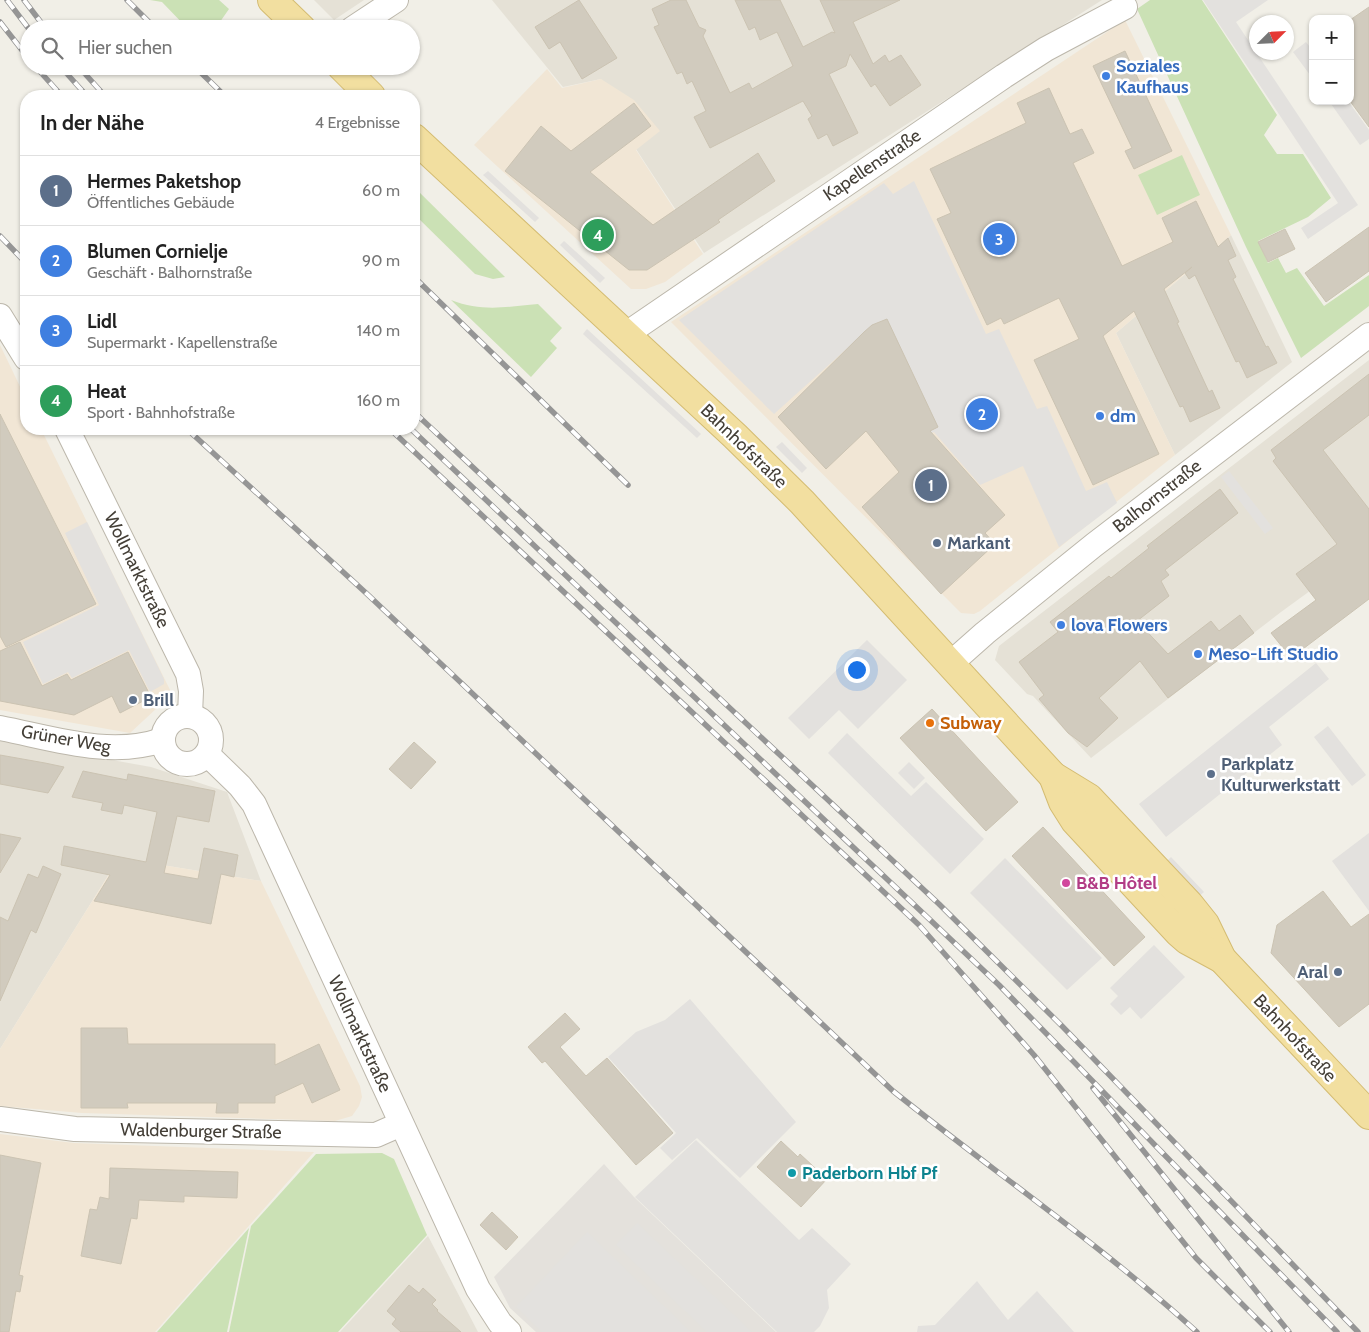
<!DOCTYPE html>
<html lang="de">
<meta charset="utf-8">
<style>
body{margin:0;font-family:Cabin,sans-serif;background:#f2f2f2;color:#222}
.controls{position:absolute;right:15px;top:15px;display:grid;overflow:hidden;border-radius:10px;box-shadow:0 1px 4px #0004}
.controls button{width:45px;height:45px;display:grid;place-items:center;padding:0;border:0;border-bottom:1px solid #e0e0e0;background:#fff;color:#222;font:25px sans-serif}
.compass{position:absolute;left:1249px;top:15px;width:45px;height:45px;border-radius:50%;background:#fff;box-shadow:0 1px 4px #0004;rotate:66deg}
.you{position:absolute;left:856px;top:669px;width:18px;height:18px;margin:-12px;border:4px solid #fff;border-radius:50%;background:#1a73e8;box-shadow:0 0 0 8px #1a73e833}
.badge{display:grid;place-items:center;width:32px;height:32px;border-radius:50%;background:#d93025;color:#fff;font-size:16px;font-weight:700}
.pin{position:absolute;translate:-50% -50%;border:2px solid #fff;box-shadow:0 1px 5px #0006}
.list{margin:0;padding:0;list-style:none}
h2{display:flex;justify-content:space-between;align-items:center;height:65px;margin:0;padding:0 20px;font-size:21px}
h2 small{font-size:16px;font-weight:400;color:#767676}
.list li{display:grid;grid-template-columns:32px 1fr auto;gap:15px;align-items:center;box-sizing:border-box;height:70px;padding:0 20px;border-top:1px solid #e0e0e0}
.list b{display:block;font-size:19px;white-space:nowrap}
.list p{margin:0;font-size:16px;white-space:nowrap;color:#767676}
.list em{font-size:16px;font-style:normal;color:#767676}
.icon{flex:none;width:28px;height:28px;fill:none;stroke:currentColor;stroke-width:2;stroke-linecap:round;stroke-linejoin:round}
.map{position:relative;flex:none;width:1369px;height:1332px;overflow:hidden}
.search{position:absolute;background:#fff;box-shadow:0 1px 4px #0004;left:20px;top:20px;width:400px;height:55px;display:flex;align-items:center;gap:12px;box-sizing:border-box;padding:0 18px;border-radius:28px;color:#767676;font-size:19px}
.panel{position:absolute;background:#fff;box-shadow:0 1px 4px #0004;left:20px;top:90px;width:400px;height:345px;border-radius:20px}
.map>svg:first-child{display:block}
.residential{fill:#e5e1d6}
.commercial{fill:#f1e6d5}
.industrial{fill:#e4e1dc}
.green{fill:#cbe1b5}
.parking{fill:#e3e1de}
.building{fill:#d1cbbe;stroke:#cbc3b2}
.lines{fill:none;stroke-linecap:round;stroke-linejoin:round}
.minor-casing{stroke:#bcb7ab;stroke-width:26}
.major-casing{stroke:#d4bc72;stroke-width:30}
.minor{stroke:#fff;stroke-width:24}
.major{stroke:#f2dfa0;stroke-width:28}
.rail-casing{stroke:#959595;stroke-width:5.5}
.rail{stroke:#fff;stroke-width:4;stroke-dasharray:11;stroke-linecap:butt}
.shop-dot{fill:#3f7fe0;stroke:#fff;stroke-width:2}
.service-dot{fill:#5c6f8a;stroke:#fff;stroke-width:2}
.food-dot{fill:#e8710a;stroke:#fff;stroke-width:2}
.hotel-dot{fill:#d1479c;stroke:#fff;stroke-width:2}
.culture-dot{fill:#0f9aa8;stroke:#fff;stroke-width:2}
.labels{text-anchor:middle;stroke-width:5;stroke-linejoin:round;paint-order:stroke}
.shop-label{font-size:18px;font-weight:bold;fill:#366cbe;stroke:#fff;text-anchor:start}
.street-label{font-size:18px;fill:#443f37;stroke:#fff}
.service-label{font-size:18px;font-weight:bold;fill:#4e5e75;stroke:#fff;text-anchor:start}
.food-label{font-size:18px;font-weight:bold;fill:#c56008;stroke:#fff;text-anchor:start}
.hotel-label{font-size:18px;font-weight:bold;fill:#b23c85;stroke:#fff;text-anchor:start}
.culture-label{font-size:18px;font-weight:bold;fill:#0d838f;stroke:#fff;text-anchor:start}
</style>
<div class="map">
<svg width="1369" height="1332" viewBox="0 0 1369 1332">
<rect width="100%" height="100%" fill="#f1efe7"/>
<g class="residential">
<path d="M314,0H364L334,20Z"/>
<path d="M492,0H1102L704,253L636,149L601,79L563,87Z"/>
<path d="M1231,235L1292,362L1175,455L1116,333Z"/>
<path d="M1369,360V548L1281,612L1091,758L1033,696L1027,694L995,660L999,646Z"/>
<path d="M0,740L151,767L227,792L261,881L119,858L0,1049Z"/>
<path d="M428,1236L478,1332H340Z"/>
</g>
<g class="commercial">
<path d="M1125,20L1231,235L1116,333L1175,455L980,611L974,614L961,613L671,322Z"/>
<path d="M547,69L562,88L601,79L634,100L660,131L636,150L703,254L665,282L646,289H631L474,145Z"/>
<path d="M0,345L26,399V429H41L172,694L130,733L0,710Z"/>
<path d="M119,858L261,881L360,1086L362,1097L359,1106L352,1116L335,1121L82,1113L0,1106V1049Z"/>
<path d="M0,1134L74,1143L314,1152L155,1332H0Z"/>
</g>
<path class="industrial" d="M604,1164L634,1197L776,1332H536L510,1308L494,1277Z"/>
<g class="green">
<path d="M150,0H219L229,9L215,29H188L162,2Z"/>
<path d="M1150,0H1202L1277,115L1264,135L1277,154H1303L1331,198L1308,217L1258,241L1268,263L1278,258L1286,273L1297,268L1324,306L1369,275V306L1301,358L1246,247L1137,9Z"/>
<path d="M1182,155L1200,195L1157,215L1138,175Z"/>
<path d="M414,187L505,277L493,279L475,274L414,214Z"/>
<path d="M451,300C482,312 505,307 538,304L562,328L550,341L557,348L531,377Z"/>
<path d="M382,1153L394,1159L427,1235L338,1332H229L251,1226L316,1154Z"/>
<path d="M249,1228L227,1332H157Z"/>
</g>
<g class="parking">
<path d="M1203,0H1268L1236,22L1358,205L1308,239L1301,228L1338,203Z"/>
<path d="M1306,42L1313,51V79L1293,52Z"/>
<path d="M1329,101H1348L1369,130V139L1360,145Z"/>
<path d="M488,171L539,218L535,222L483,175Z"/>
<path d="M914,181L986,334L999,329L1037,409L1047,406L1086,491L1107,482L1117,503L1059,547L1023,466L980,485L934,432L925,437L871,327L774,414L679,320L884,183L893,194Z"/>
<path d="M564,241L605,278L600,283L560,245Z"/>
<path d="M587,329L701,434L697,438L583,334Z"/>
<path d="M782,442L807,468L802,473L776,447Z"/>
<path d="M1229,471L1273,528L1265,534L1221,477Z"/>
<path d="M87,522L164,679V684L150,692L129,650L72,678L68,672L43,684L23,642L99,605L65,533Z"/>
<path d="M867,640L907,680L858,729L839,710L809,739L788,718Z"/>
<path d="M1316,663L1329,679L1269,727L1282,745L1166,837L1139,804Z"/>
<path d="M1328,726L1366,775L1352,786L1314,737Z"/>
<path d="M847,733L911,796L926,782L984,839L950,874L828,753Z"/>
<path d="M909,762L925,778L914,789L898,773Z"/>
<path d="M1369,833V911L1332,861Z"/>
<path d="M1171,857L1204,892L1197,898L1165,863Z"/>
<path d="M1005,858L1102,958L1067,990L970,893Z"/>
<path d="M1154,945L1185,977L1141,1019L1130,1007L1121,1015L1110,1004L1118,996L1110,988Z"/>
<path d="M690,999L796,1122L740,1178L697,1138L672,1160L660,1148L676,1133L608,1057L636,1032L665,1020Z"/>
<path d="M696,1140L799,1240L812,1228L851,1264L827,1290L829,1308L820,1326L814,1332H777L635,1197Z"/>
<path d="M637,1223L752,1332H707L616,1245Z"/>
<path d="M587,1232L691,1332H542L516,1307Z"/>
<path d="M977,1281L1008,1320L1037,1291L1074,1332H917L918,1326L935,1325Z"/>
</g>
<g class="building">
<path d="M579,0L617,58L582,79L560,42L549,49L535,27Z"/>
<path d="M671,0H686L699,27L706,30L703,36L730,93L749,83L752,89L793,66L777,32L760,40L755,27L749,30L735,0H780L803,47L832,32L835,33L820,0H900L853,22L873,64L885,55L889,62L901,55L921,85L890,106L875,84L871,87L850,54L846,66L829,74L858,133L833,146L827,134L818,139L808,119L812,116L803,101L710,148L694,117L706,111L692,81L687,84L682,72L677,74L654,27L659,25L652,9Z"/>
<path d="M1369,7V127L1350,101V20Z"/>
<path d="M1125,51L1172,151L1134,169L1125,151L1132,148L1093,66Z"/>
<path d="M1049,88L1070,134L1082,129L1094,153L1073,163L1122,266L1173,242L1162,218L1196,201L1218,247L1228,238L1236,256L1228,260L1236,277L1233,279L1266,347L1268,346L1277,363L1247,378L1239,361L1236,362L1195,275L1189,279L1185,273L1192,267L1164,289L1179,322L1177,323L1209,392L1212,390L1220,408L1190,422L1183,406L1180,407L1134,311L1103,336L1159,454L1093,485L1034,360L1079,339L1059,298L1004,324L1001,318L987,325L937,219L951,213L930,169L1026,123L1017,103Z"/>
<path d="M634,103L651,126L590,172L653,225L758,153L775,181L718,220L720,222L647,270H629L505,171L541,126L571,151Z"/>
<path d="M1369,227V271L1326,302L1305,273Z"/>
<path d="M1285,229L1295,249L1268,262L1258,242Z"/>
<path d="M887,319L938,427L930,431L1005,515L985,533L995,544L941,594L862,507L899,472L866,431L826,469L778,417L864,332L872,325Z"/>
<path d="M1369,374V415L1323,450L1369,509V599L1291,658L1271,633L1316,600L1296,574L1337,544L1273,461L1276,458L1271,450Z"/>
<path d="M988,398L998,419L975,430L965,409Z"/>
<path d="M0,414L96,604L6,647L0,636Z"/>
<path d="M1220,489L1238,513L1165,570L1169,575L1161,581L1169,596L1137,621L1168,654L1211,621L1219,631L1240,615L1254,633L1168,698L1140,661L1099,698L1118,718L1087,747L1068,733L1039,699L1044,695L1019,662L1058,632L1050,622L1109,576L1111,578L1149,548L1147,546Z"/>
<path d="M20,642L42,686L67,674L71,680L128,652L151,697L120,713L112,696L74,715L0,701V651Z"/>
<path d="M932,709L1018,802L986,831L900,738Z"/>
<path d="M414,742L436,762L411,789L389,769Z"/>
<path d="M0,755L45,763L64,767L48,793L0,784Z"/>
<path d="M83,771L127,780L128,774L215,791L209,822L177,816L164,873L198,879L204,848L238,855L234,877L221,874L211,924L94,901L110,875L61,865L64,846L146,862L157,812L124,805L122,814L101,810L103,803L72,797Z"/>
<path d="M1043,827L1145,937L1114,966L1012,856Z"/>
<path d="M0,834L21,838L0,873Z"/>
<path d="M43,866L61,874L36,933L31,930L0,1001V917L8,921L28,874L38,878Z"/>
<path d="M1323,891L1351,927L1369,914V1004L1339,1027L1271,953L1277,925Z"/>
<path d="M565,1013L580,1029L560,1047L586,1076L607,1058L673,1133L636,1165L545,1061L542,1063L528,1047Z"/>
<path d="M81,1028H127L128,1044H275V1065L319,1044L340,1090L312,1103L303,1083L275,1096V1103H238V1113H216L217,1103H127L128,1108H81Z"/>
<path d="M781,1141L798,1157L800,1154L827,1179L801,1207L757,1167Z"/>
<path d="M0,1155L41,1163L19,1275L23,1276L20,1292L16,1291L9,1332H0Z"/>
<path d="M110,1168L238,1172L237,1198L184,1196V1202L139,1200L137,1219L131,1218L121,1264L81,1256L90,1209L97,1210L100,1197L109,1199Z"/>
<path d="M492,1212L518,1237L506,1250L480,1225Z"/>
<path d="M409,1285L419,1293L423,1288L436,1300L432,1304L438,1310L437,1311L461,1332H401L392,1324L396,1319L387,1311Z"/>
</g>
<g class="lines">
<defs>
<g id="minor">
<path d="M352,29L396,0"/>
<path d="M0,316L26,358"/>
<path d="M625,335L1004,76L1046,49L1125,7"/>
<path d="M67,429L188,674L191,691L190,715"/>
<path d="M950,664L985,633L1094,545L1369,335"/>
<circle cx="187" cy="740" r="24"/>
<path d="M0,728C52,738 110,758 162,740"/>
<path d="M207,754L240,786L254,804L478,1289L500,1323L509,1332"/>
<path d="M0,1119L75,1129L376,1135L401,1124"/>
</g>
<g id="major">
<path d="M272,0L302,29"/>
<path d="M341,66L371,96"/>
<path d="M414,138L735,436L802,502L1053,776L1089,798L1189,904L1205,924L1222,959L1369,1115"/>
<path d="M1053,776L1063,802L1075,821L1179,933L1187,940L1222,959"/>
</g>
</defs>
<use href="#minor" class="minor-casing"/>
<use href="#major" class="major-casing"/>
<use href="#minor" class="minor"/>
<use href="#major" class="major"/>
<defs>
<g id="rail">
<path d="M7,0L29,29"/>
<path d="M24,0L46,29"/>
<path d="M127,0L156,29"/>
<path d="M0,22L29,59"/>
<path d="M35,66L62,96"/>
<path d="M60,66L87,96"/>
<path d="M78,66L105,96"/>
<path d="M194,66L225,96"/>
<path d="M0,236L26,263"/>
<path d="M414,277L628,485"/>
<path d="M414,412L939,904L1062,1026L1358,1332"/>
<path d="M187,429L366,593L893,1091C994,1172 1101,1245 1197,1332"/>
<path d="M390,429L919,925L1034,1055L1196,1258L1270,1332"/>
<path d="M411,429L999,985L1337,1332"/>
<path d="M1093,1088L1289,1332"/>
</g>
</defs>
<use href="#rail" class="rail-casing"/>
<use href="#rail" class="rail"/>
</g>
<g class="shop-dot">
<circle cx="1106" cy="76" r="5"/>
<circle cx="1100" cy="416" r="5"/>
<circle cx="1061" cy="625" r="5"/>
<circle cx="1198" cy="654" r="5"/>
</g>
<g class="service-dot">
<circle cx="937" cy="543" r="5"/>
<circle cx="133" cy="700" r="5"/>
<circle cx="1211" cy="774" r="5"/>
<circle cx="1338" cy="972" r="5"/>
</g>
<circle class="food-dot" cx="930" cy="723" r="5"/>
<circle class="hotel-dot" cx="1066" cy="883" r="5"/>
<circle class="culture-dot" cx="792" cy="1173" r="5"/>
<g class="labels">
<g class="shop-label">
<text x="1116" y="72">Soziales<tspan x="1116" dy="21">Kaufhaus</tspan></text>
<text x="1110" y="422">dm</text>
<text x="1071" y="631">lova Flowers</text>
<text x="1208" y="660">Meso-Lift Studio</text>
</g>
<g class="street-label">
<text transform="translate(872 165) rotate(-34)" y="6">Kapellenstraße</text>
<text transform="translate(744 446) rotate(44)" y="6">Bahnhofstraße</text>
<text transform="translate(1157 496) rotate(-38)" y="6">Balhornstraße</text>
<text transform="translate(137 570) rotate(64)" y="6">Wollmarktstraße</text>
<text transform="translate(66 739) rotate(10)" y="6">Grüner Weg</text>
<text transform="translate(360 1034) rotate(65)" y="6">Wollmarktstraße</text>
<text transform="translate(1295 1038) rotate(47)" y="6">Bahnhofstraße</text>
<text transform="translate(201 1131) rotate(1)" y="6">Waldenburger Straße</text>
</g>
<g class="service-label">
<text x="947" y="549">Markant</text>
<text x="143" y="706">Brill</text>
<text x="1221" y="770">Parkplatz<tspan x="1221" dy="21">Kulturwerkstatt</tspan></text>
<text x="1328" y="978" text-anchor="end">Aral</text>
</g>
<g class="food-label">
<text x="940" y="729">Subway</text>
</g>
<g class="hotel-label">
<text x="1076" y="889">B&amp;B Hôtel</text>
</g>
<g class="culture-label">
<text x="802" y="1179">Paderborn Hbf Pf</text>
</g>
</g>
</svg>
<div class="controls">
<button>+</button>
<button>−</button>
</div>
<svg class="compass" viewBox="-18 -18 36 36"><path d="M0-13l5 13h-10z" fill="#e53935"/><path d="M0 13l5-13h-10z" fill="#767676"/></svg>
<div class="you"></div>
<div class="pin badge" style="left:931px;top:485px;background:#5c6f8a">1</div>
<div class="pin badge" style="left:982px;top:414px;background:#3f7fe0">2</div>
<div class="pin badge" style="left:999px;top:239px;background:#3f7fe0">3</div>
<div class="pin badge" style="left:598px;top:235px;background:#2e9e5b">4</div>
<div class="search"><svg class="icon" aria-label="search" viewBox="0 0 24 24"><circle cx="10" cy="10" r="6"/><path d="M15 15l6 6"/></svg>Hier suchen</div>
<section class="panel">
<h2>In der Nähe<small>4 Ergebnisse</small></h2>
<ul class="list">
<li><span class="badge" style="background:#5c6f8a">1</span><div><b>Hermes Paketshop</b><p>Öffentliches Gebäude</p></div><em>60 m</em></li>
<li><span class="badge" style="background:#3f7fe0">2</span><div><b>Blumen Cornielje</b><p>Geschäft · Balhornstraße</p></div><em>90 m</em></li>
<li><span class="badge" style="background:#3f7fe0">3</span><div><b>Lidl</b><p>Supermarkt · Kapellenstraße</p></div><em>140 m</em></li>
<li><span class="badge" style="background:#2e9e5b">4</span><div><b>Heat</b><p>Sport · Bahnhofstraße</p></div><em>160 m</em></li>
</ul>
</section>
</div>
